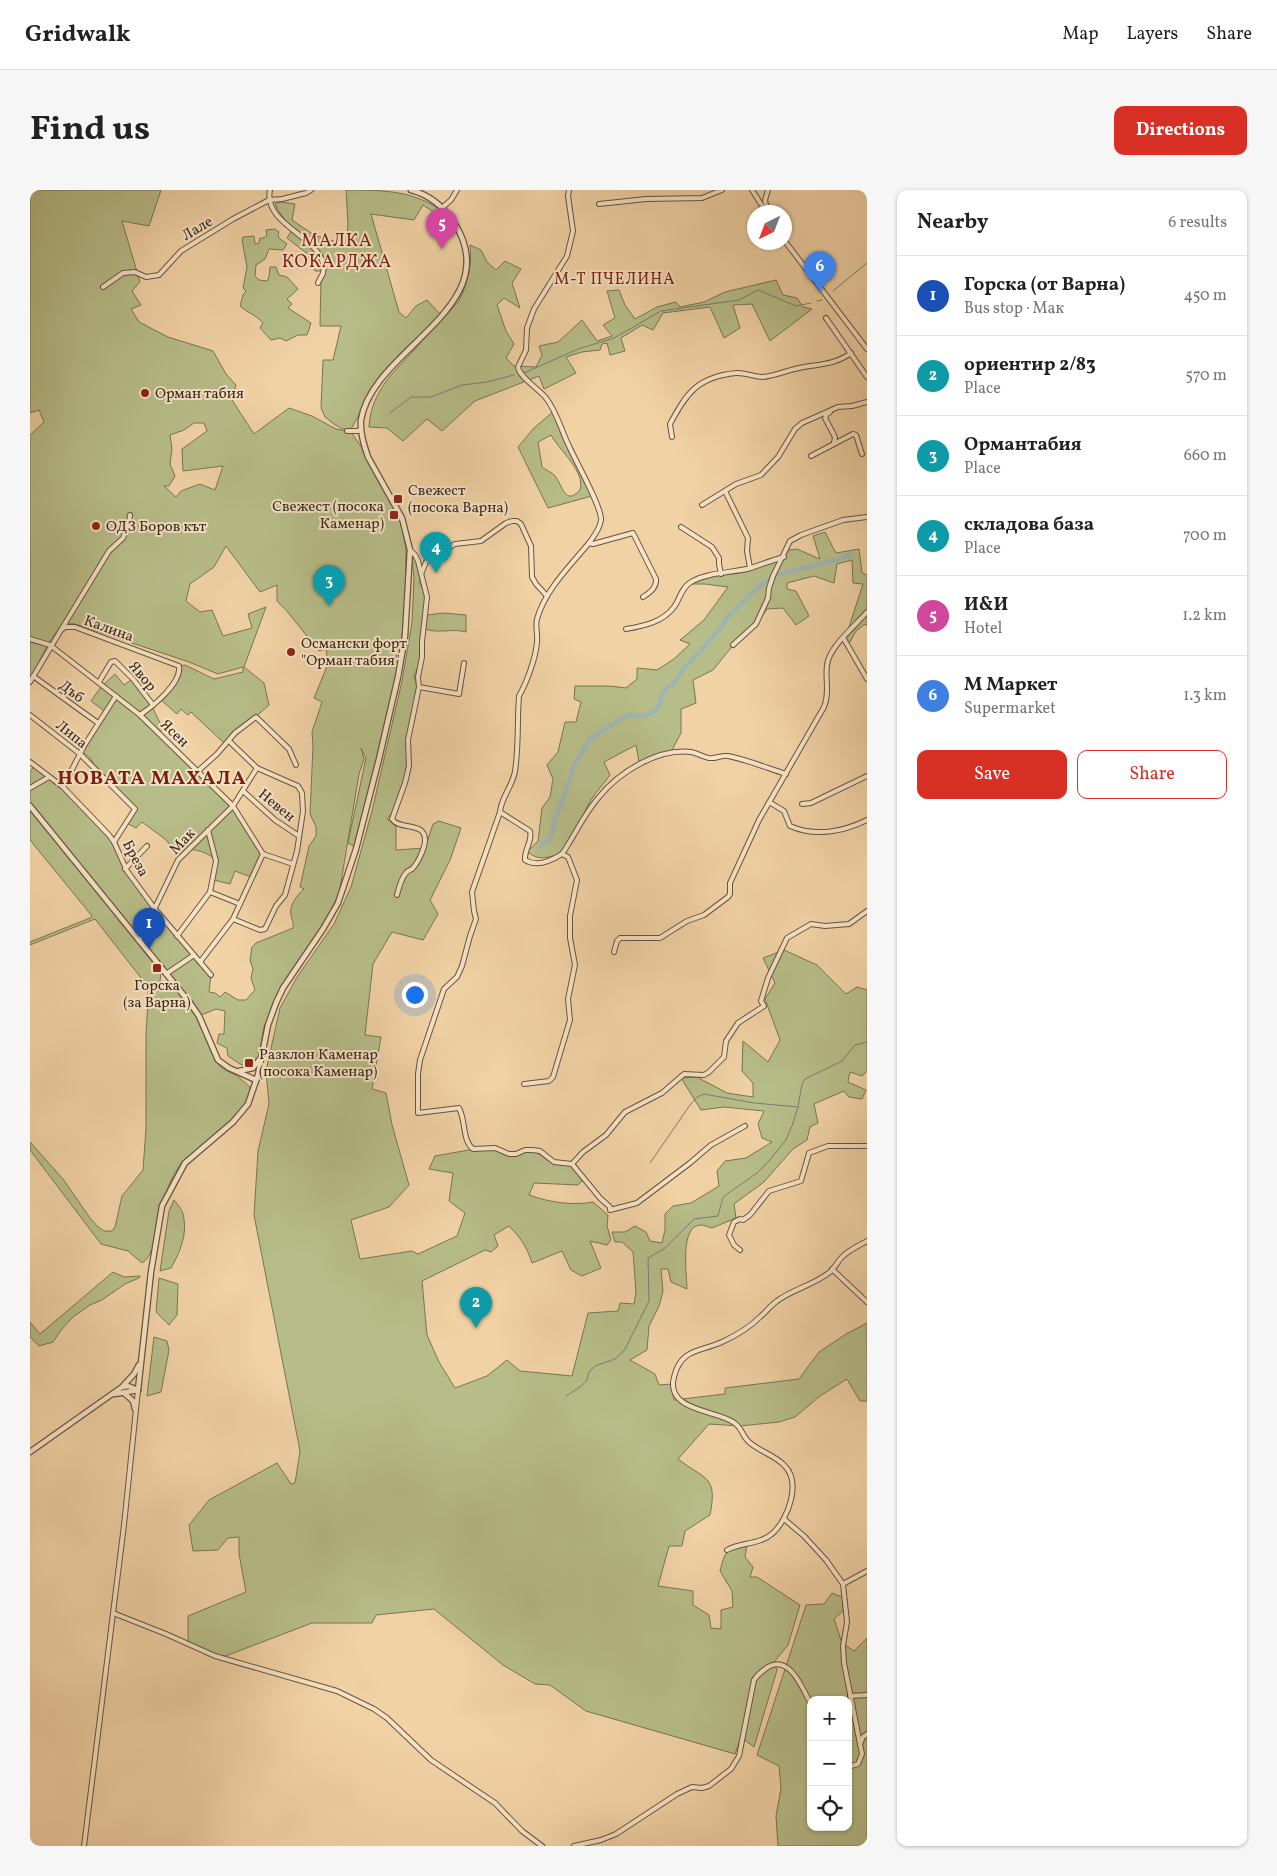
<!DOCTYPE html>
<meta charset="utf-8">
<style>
body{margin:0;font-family:Vollkorn,serif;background:#f6f6f6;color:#222}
.controls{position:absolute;right:15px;bottom:15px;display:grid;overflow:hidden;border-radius:10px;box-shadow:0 1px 4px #0004}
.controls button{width:45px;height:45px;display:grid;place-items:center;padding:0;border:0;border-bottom:1px solid #e0e0e0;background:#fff;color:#222;font:25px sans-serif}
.compass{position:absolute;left:717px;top:15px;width:45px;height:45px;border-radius:50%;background:#fff;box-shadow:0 1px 4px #0004;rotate:222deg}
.you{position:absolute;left:384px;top:804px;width:18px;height:18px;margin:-12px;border:4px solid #fff;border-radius:50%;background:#1a73e8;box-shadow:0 0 0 8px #1a73e833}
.badge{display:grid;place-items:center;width:32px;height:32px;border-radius:50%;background:#d93025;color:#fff;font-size:16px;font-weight:700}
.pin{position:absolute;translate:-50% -41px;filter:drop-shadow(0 1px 2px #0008)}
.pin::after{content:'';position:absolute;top:26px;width:18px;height:15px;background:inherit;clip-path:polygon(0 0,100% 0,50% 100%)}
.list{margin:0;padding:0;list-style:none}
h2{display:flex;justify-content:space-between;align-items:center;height:65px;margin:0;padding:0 20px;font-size:21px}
h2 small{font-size:16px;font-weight:400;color:#767676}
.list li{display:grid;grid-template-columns:32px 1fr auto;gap:15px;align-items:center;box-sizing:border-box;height:80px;padding:0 20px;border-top:1px solid #e0e0e0}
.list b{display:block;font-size:19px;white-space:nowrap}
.list p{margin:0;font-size:16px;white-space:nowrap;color:#767676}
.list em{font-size:16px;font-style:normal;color:#767676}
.actions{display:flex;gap:10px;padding:15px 20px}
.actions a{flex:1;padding:11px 0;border:1px solid #d93025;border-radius:10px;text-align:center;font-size:18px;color:#d93025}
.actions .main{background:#d93025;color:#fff}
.icon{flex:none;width:28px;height:28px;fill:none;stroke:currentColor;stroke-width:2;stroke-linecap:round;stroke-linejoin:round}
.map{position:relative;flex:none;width:837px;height:1656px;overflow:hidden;border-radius:10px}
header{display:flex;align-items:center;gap:30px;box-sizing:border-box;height:70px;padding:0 25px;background:#fff;border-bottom:1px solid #e0e0e0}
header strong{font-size:24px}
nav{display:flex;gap:28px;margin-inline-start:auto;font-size:18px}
.intro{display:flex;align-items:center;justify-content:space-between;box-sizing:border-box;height:120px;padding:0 30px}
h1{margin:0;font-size:35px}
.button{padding:12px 22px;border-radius:10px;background:#d93025;color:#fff;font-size:18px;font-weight:700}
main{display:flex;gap:30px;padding:0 30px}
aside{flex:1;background:#fff;border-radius:10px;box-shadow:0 1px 4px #0004}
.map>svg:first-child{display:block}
.green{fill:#b7bd88;stroke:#787454;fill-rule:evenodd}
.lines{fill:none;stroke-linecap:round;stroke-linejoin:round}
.stream{stroke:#767d78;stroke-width:1}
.canal{stroke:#9fb5b2;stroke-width:4.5}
.minor-casing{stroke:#665441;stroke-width:6}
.tertiary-casing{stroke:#665441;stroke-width:7}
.minor{stroke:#f6e2c4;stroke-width:4}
.tertiary{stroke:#f6e2c4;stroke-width:4.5}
.poi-dot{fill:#8f2418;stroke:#f6e2c4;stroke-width:2}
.labels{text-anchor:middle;stroke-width:4;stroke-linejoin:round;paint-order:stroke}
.street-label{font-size:15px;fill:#382a20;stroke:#f6e2c4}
.poi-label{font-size:15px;fill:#382a20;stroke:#f6e2c4;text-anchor:start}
.neighbourhood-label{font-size:16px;letter-spacing:1px;fill:#7a1f14;stroke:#f6e2c4}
.quarter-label{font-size:18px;letter-spacing:1px;fill:#7a1f14;stroke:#f6e2c4}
.district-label{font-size:20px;font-weight:bold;letter-spacing:1px;fill:#7a1f14;stroke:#f6e2c4}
</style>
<header>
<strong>Gridwalk</strong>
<nav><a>Map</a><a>Layers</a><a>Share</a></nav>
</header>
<div class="intro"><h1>Find us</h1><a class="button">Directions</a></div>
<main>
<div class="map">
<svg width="837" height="1656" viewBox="0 0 837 1656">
<rect width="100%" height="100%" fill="#f1d2a5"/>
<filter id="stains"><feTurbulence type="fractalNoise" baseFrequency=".004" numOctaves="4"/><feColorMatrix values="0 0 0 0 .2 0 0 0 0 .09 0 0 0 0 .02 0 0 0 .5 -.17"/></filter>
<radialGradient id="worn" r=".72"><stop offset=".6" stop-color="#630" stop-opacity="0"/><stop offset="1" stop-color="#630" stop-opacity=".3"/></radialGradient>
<g class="green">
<path d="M0,0H131L119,36L92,31L110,92L102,101L111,115L101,119L109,132L138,147L183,161L196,184L206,195L202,210L224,244L259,218L282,226L306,239L321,242L332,258L372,333L376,360L375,423L367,483L325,657L318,653L336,568L331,558L334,569L329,584L309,704L295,733L252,796L234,837L229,865L224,873L217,876L210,874L198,866L197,858L187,853L189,844H194L195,821L186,819L169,826L0,616V582L4,576L33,597L84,652L97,681L125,719L181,785L179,802L185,803L190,807L195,802L208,810H216L225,800L221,788L223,779L220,770L222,757L226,753L263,738C264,733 262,731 261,725C259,715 267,705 274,699L270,697L279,656L286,646V637L280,624L283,556L282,542L292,512L284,508L298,474L296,459L289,461L256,420L247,411V395L230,402L196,356L184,377L160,394L156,411L170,422L182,420L193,446L222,438L218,424L236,417L214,477L234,493L239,515L195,554L161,522L158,525L151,519L147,524L131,510L149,481V476L155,475L184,489L213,482V477L188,484L159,472L45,434C40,433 35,434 30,438C18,450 8,475 0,490V245L14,232L9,220L0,223ZM164,233H174L177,241L152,259L153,281L193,276L185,300L170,294L151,301L146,307L134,296H139L145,286L140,274L142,259L140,245L154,240Z"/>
<path d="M316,0C351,0 383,0 412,21L406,24L393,15L384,30L341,24L369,122L376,128L386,116L397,110L411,125L342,197L332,220L321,239H312L304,234L295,227L291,218L293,170H303L311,136H290L291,89L295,83C288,43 259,46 245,14L251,12L265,14L262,30L284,45L316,55L318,34Z"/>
<path d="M245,39L249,42L248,45L249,48L257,54L253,60L239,59L235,69L226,75L225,86L229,90L237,91L239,87L240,77H246L249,85L257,87L268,99L257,109L262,114L258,118L281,133L277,145H268L256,151L250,148L241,150L230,138L233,133C226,125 218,123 210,116L213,105L216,101L213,98L217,77L212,50L213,47L224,46L225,54L229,53L230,48H233L237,46L236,40Z"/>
<path d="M262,40C279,52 289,59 293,81H285L277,67L279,65L257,48Z"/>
<path d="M440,55L451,60L457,72L466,80L475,71L491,79L482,93L490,118L474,108L467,115L476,141L484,154L476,168L484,176L506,177L512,165L509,156L528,152L552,130L567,151L582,146L573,135L585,128L577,101L589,100L595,115L605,129L627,117L646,112L650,117L674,112L695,102L746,90L753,105L767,108L773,117L782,119L740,151L722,114L703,115L710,138L694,148L680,117L633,123L623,140L612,135L591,148L595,161L580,165L577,153L572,154L570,160L552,162L536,167L546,183L514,199L509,186L445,211L412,241L397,229L373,251L357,238L339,237C340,217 348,202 360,186L429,111C438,92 442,76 440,55Z"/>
<path d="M524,221L562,306L518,318L488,257L504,238ZM521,245C529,260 556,282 550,300C535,317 532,294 525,286C523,283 516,280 512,277L508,252Z"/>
<path d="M795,342L806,363L829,359L832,383L837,385V436L835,434L826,441L820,452L811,449L818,440L833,394L823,393L822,370L807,374L804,393L784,386L757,393V399L766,401L779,426L766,435L753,418L737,419L726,435L709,448L683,480L663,490L666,513L651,519V543L641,562L609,572L606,555L574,572L580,585C573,595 562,606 557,617C546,639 548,661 519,667C509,669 505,667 497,662L508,651L512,618L520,607L523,589L517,575L528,562L535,532H546L551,512L544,509L545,496H580L596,498L607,489V478L627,480L644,469L660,454L650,450L674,430L698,397L675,394H662L671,388L753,369L759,360L767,359L790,369L783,346Z"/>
<path d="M385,367L392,378L389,393L399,407L397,425L413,423L436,425V442C422,438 408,444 395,439L393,468L384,485L389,503L378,553L379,576L369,614L357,629L366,635V660L395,658L403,634L409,631L431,638L420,670L400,710L408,724L393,750L362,742L343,774L335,845L351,847L342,899L356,903L362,935L379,995L359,1017L321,1030L330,1069L382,1061L388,1064L427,1046L435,1023L419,1011L423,983L399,979L405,966L444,959L463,958C484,973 483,960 500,961C510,962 513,969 521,972C528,975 537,975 545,976L552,991L548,995L504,993L499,1005C519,1012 541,1016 563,1012L578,1025L577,1036L581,1050L577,1055L560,1051L571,1078L552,1086L541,1080L532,1061L502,1073C497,1057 490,1047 479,1036L464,1045L468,1056L461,1062L455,1060L392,1091L397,1145L409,1172L425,1198L457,1186L477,1170L490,1181L542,1186L558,1123L588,1121L590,1113L604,1114L606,1102L603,1062L592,1052H585L582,1042H595L605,1036L616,1042L620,1051L632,1053L635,1040V1024L643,1016L661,1013L689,996L687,981L695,971L716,968L742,952L732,948L728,934L734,921L694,917L671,920L651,888L667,887L697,903L723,907V893L712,881L713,851L738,872L750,850L735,809L745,793L733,768L754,760L787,775L816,804L827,797L837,800V881L832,886L820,882L818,892L836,900L832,909L819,907L814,901L784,914L788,933L780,937L777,950L763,959L734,992L704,1014L706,1028L682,1038C678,1037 674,1035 671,1035C649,1035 657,1086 657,1099L641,1092L638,1079H631L633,1101L629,1116L619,1136L617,1160L600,1170L625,1184L629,1195L641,1194L644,1210L695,1204V1198L769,1189L789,1162L816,1144L837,1133V1211H830L817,1189L790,1206L765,1227L749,1232L710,1236L679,1234L648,1269C675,1290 688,1285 680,1325L655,1341L652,1356H639L628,1396L663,1401V1415L679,1425L681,1438L691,1439V1420L703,1417L702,1401L690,1381C695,1361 696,1359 717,1354L715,1367L723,1377L720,1387H727L770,1415L758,1455L744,1472L747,1480L724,1557L711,1547L705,1564L556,1521L520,1495L505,1494L473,1475L404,1419L346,1425L342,1433H282L193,1467L158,1452V1426L216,1402L209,1364V1347L198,1348L188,1360L163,1361L159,1335L179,1310L247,1273L261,1294L265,1293L270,1261L224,1025L228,961L239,914L236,881L250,818L267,787L304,734L321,697L342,621L372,491L382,433L384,388L382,370Z"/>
<path d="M85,484L94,495L101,490L121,514L130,533L135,537L128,544L203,618L231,664L221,687L205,681L200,694L184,690L187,671C178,662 168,660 156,659L149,665L135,649L112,632L106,638L97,633L105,620L70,584L60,568L53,562L77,523L61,511L71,497Z"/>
<path d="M0,619L131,783L130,791L134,794L140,792L169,830L187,873L193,879L206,885L220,897C222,926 167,954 150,975C144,983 138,996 135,1006C129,1023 128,1063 112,1073L98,1061L71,1054L0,960V952L33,989L60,1028L68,1037L74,1041H82L85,1037L92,1006L113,980L116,939V844L118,810V800L115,793L65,729L0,755V752L60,728L62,726L0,650Z"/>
<path d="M144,1010C147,1014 152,1019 153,1024C158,1044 150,1062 141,1078L130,1081L139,1021Z"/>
<path d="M83,1082L94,1087L110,1086L109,1088L95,1094L72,1110L60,1115L43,1127L31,1140L23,1152L9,1156L0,1147V1132L10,1144Z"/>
<path d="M129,1088L148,1094L147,1125L139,1135L126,1122Z"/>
<path d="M124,1147L137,1151L139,1160L131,1202L117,1206Z"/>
<path d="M802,1403L817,1409L815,1419L804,1429L812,1453L824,1461L837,1448V1656H748L746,1626L751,1598L749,1576L727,1565L776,1415L794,1414ZM781,1510H818V1637H781Z"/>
</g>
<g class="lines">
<g class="stream">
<path d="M803,101L837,73"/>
<path d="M787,111L792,110"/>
<path d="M494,183L548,159L584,148L631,121L709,110L728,100L766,116L781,113"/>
<path d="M360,223L381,207H401L432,195L457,192L484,185"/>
<path d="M620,973L660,915L667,907L674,904L724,913L768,917"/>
<path d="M536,1206L550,1197L557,1190L559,1182L565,1176L585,1169L594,1161L619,1111L618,1068L634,1059L664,1029L688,1026L693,1007L727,983L738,972L756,950L762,936L768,917L772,894L775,889L812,871L825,855L837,852"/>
</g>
<path class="canal" d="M510,657L521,648L525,630L541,586L543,577L559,550L594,527L600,525L615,526L625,521L630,515L631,508L636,499L645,492L656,476L692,437L696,429L731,395L747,385L813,368L821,364"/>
<defs>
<g id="minor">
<path d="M240,0C232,37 300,49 293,83C292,86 289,90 288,93"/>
<path d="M539,0L538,6L543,41L537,66L504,119L497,138L496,160L488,177C489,187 509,199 516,208C527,222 531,240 539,256C545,270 572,317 571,330C570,339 564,346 559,353"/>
<path d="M722,0L736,22"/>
<path d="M569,14L616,9L672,8L692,0"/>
<path d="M413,17L421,10L427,0"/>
<path d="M737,20L735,10L738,0"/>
<path d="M754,50L837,159"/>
<path d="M73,97L93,83L105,82L116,87L129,85L151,61L203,29L239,10L252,9L276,3L281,0"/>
<path d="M796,128L837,187"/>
<path d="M800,222L797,224L795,228L805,247L804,253"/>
<path d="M317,241H328L331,239"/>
<path d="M642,247L640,234C657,203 667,187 706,183C714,182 724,187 733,187C746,186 760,179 774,177C791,174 806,174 821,163"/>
<path d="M781,266L823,244L826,245L832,264"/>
<path d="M695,301L718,348L717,361L720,378"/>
<path d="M672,315L706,294L731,285L748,267L765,239L772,233L808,217L822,216L837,212"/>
<path d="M651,337L682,357L689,368V374L691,384"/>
<path d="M380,360L385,365L388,371L397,407L392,452V467L388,487L389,497L429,504L434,473"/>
<path d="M392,382L396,372L425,354L451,351L476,333L482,331H487L491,334L501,356L502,387L506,394L517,406"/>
<path d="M596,439C614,436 633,432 644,417C650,409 651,398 661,392C678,382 702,383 721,378C732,374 743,370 754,367"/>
<path d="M31,440L79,361L93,348L99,333L100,325"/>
<path d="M0,449L20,455L110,525L203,616L233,664L263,674"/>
<path d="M814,449L837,489"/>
<path d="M703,455L726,434L738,408L739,398L743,386L760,351L771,345L813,330L837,327"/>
<path d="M3,486L68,533"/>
<path d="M0,492L31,440L35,437H45L149,476C152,493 123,516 110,525"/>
<path d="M69,492L81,472L85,471L103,489L123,515"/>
<path d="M0,525L50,564L105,619L84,652"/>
<path d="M199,551L227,578L268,596L272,603L273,621L267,661L255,705L246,716L235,739L230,740L203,729"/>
<path d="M0,572L33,597L79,645L84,652L97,681L125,719L181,785"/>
<path d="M168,581L187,564L205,543L226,527L259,559L266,575"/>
<path d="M33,597L54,556L86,506"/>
<path d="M0,598L19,587"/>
<path d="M213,601L245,630L269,646"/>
<path d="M739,612L754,621L760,636C785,647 813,642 837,630"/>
<path d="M772,614L781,613L837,586"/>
<path d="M470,622L442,702L444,721L446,729L440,746L432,776L427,787L414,799L390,870L388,884V923L429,918C436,931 432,950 443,959L465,958L479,964H486L495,960H502L510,961L524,972L542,974L553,962L576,945L595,922L632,903L654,884L674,885L679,882L694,867L696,851L708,833L734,816L731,811L738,788L757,748L781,734L795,736L819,734L837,721"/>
<path d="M532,664C545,645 554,624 569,607C589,582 628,558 661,562C667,563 673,567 679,568C686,569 691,565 698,566C718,570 737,578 756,584"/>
<path d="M95,679L117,656"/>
<path d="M180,702L210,714"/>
<path d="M367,705C369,698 371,688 376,683C377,681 380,680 382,679C388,673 395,658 395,650C395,631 370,641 362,629L375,593L379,576L378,550L389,497"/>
<path d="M147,746L180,702L186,671L178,640"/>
<path d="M109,751L148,670L203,616L227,578"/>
<path d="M584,762L587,751L590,748H630L657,731L674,725L698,707L700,704V693L729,630L794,517C800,503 795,490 797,475C799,457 825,436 837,422"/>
<path d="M170,772L203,729L233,664"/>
<path d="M136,784L164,765"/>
<path d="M494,894L519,891L523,887L540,830L538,809L545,775L540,748V726L547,690L538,667L532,664C521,671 506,677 495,670C494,659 503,651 500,641L470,622C471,607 483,596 485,581C489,556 487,531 489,506C497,492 506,467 507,452C508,444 505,436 507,429C515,400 540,376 559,353L563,354L603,343L626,389C627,397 620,403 613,407"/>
<path d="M542,974L570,1008L580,1017V1020L607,1013L660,973L681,955L715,936"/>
<path d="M710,1060L704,1055L699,1045L704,1032L710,1029L713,1030L720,1025L739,1001L771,991L779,963L798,956H837"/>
<path d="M802,1079L837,1112"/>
<path d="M754,1329L774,1346L796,1370L813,1394L817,1432L813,1456L814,1473L832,1564L828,1574L818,1577"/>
<path d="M697,1360C711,1352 730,1355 743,1343C758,1329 772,1292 754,1275C744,1265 729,1261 719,1252C712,1246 712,1237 703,1232C686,1220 635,1221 644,1187C651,1158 670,1162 692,1152C705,1146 720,1137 730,1127C736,1122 740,1116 747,1111C763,1099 784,1095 800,1082C805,1078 807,1072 812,1067C819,1060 828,1056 837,1051"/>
<path d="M813,1394L837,1381"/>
<path d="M83,1423L136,1444L185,1466L307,1501L344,1519L357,1528L401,1570L465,1613L492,1641L512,1656"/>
<path d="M820,1506L837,1505"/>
<path d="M830,1554L833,1547L837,1544"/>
<path d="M54,1656L94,1335L108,1200"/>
<path d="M544,1656L571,1650L586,1644L647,1604L662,1597L672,1598L679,1596L701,1579L709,1566L724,1490C728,1484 732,1481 738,1477C760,1464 773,1500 781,1514"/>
</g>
<g id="tertiary">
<path d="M0,616L160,813L169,826L188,870L199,878L226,890"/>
<path d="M209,881L223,878L229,870"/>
<path d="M93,1197L98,1196L108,1200"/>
<path d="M108,1200L121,1082L132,1016L155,973L203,932L218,914L228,885L238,835L246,813L253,798L293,739L308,713L326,659L349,569L368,487L375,446L380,360L372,328L338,267C334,255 330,243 331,230C342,159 477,118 425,34C414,17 401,5 381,0"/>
<path d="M94,1203L103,1211L105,1219"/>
<path d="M85,1204L108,1200"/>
<path d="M0,1262L92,1197L104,1184L109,1175"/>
</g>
</defs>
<use href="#minor" class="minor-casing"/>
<use href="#tertiary" class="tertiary-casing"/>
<use href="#minor" class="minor"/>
<use href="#tertiary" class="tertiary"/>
</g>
<g class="poi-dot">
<circle cx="115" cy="203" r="5"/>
<rect x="363" y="304" width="10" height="10" rx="2.5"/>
<rect x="359" y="320" width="10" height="10" rx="2.5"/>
<circle cx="66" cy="336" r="5"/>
<circle cx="261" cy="462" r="5"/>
<rect x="122" y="773" width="10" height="10" rx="2.5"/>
<rect x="214" y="868" width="10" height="10" rx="2.5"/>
</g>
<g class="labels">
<g class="street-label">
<text transform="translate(167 38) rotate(-31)" y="5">Лале</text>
<text transform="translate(79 438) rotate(20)" y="5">Калина</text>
<text transform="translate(113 486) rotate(50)" y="5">Явор</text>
<text transform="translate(42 501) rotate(37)" y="5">Дъб</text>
<text transform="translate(145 543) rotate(44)" y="5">Ясен</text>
<text transform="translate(42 544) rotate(39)" y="5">Липа</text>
<text transform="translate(247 615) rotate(39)" y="5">Невен</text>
<text transform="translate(152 651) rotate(-47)" y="5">Мак</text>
<text transform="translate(106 668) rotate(62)" y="5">Бреза</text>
</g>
<g class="poi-label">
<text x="125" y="208">Орман табия</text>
<text x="378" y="305">Свежест<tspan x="378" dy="17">(посока Варна)</tspan></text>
<text x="354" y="321" text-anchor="end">Свежест (посока<tspan x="354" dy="17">Каменар)</tspan></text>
<text x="76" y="341">ОДЗ Боров кът</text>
<text x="271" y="458">Османски форт<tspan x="271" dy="17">"Орман табия"</tspan></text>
<text x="127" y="800" text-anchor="middle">Горска<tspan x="127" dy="17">(за Варна)</tspan></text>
<text x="229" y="869">Разклон Каменар<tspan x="229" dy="17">(посока Каменар)</tspan></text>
</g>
<g class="neighbourhood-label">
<text x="585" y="94">М-Т ПЧЕЛИНА</text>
</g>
<g class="quarter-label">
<text x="307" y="56">МАЛКА<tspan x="307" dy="21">КОКАРДЖА</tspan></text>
</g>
<g class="district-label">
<text x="122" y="594">НОВАТА МАХАЛА</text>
</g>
</g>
<rect width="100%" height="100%" filter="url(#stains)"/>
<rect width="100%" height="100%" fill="url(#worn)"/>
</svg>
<div class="controls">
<button>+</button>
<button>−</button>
<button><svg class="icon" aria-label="locate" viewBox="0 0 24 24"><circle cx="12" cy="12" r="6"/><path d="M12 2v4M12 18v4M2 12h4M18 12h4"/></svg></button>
</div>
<svg class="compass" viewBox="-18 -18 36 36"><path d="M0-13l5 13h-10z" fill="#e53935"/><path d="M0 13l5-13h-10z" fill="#767676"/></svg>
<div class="you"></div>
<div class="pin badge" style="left:119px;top:759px;background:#1a4fb4">1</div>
<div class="pin badge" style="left:446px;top:1138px;background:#0f9aa8">2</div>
<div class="pin badge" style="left:299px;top:416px;background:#0f9aa8">3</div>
<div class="pin badge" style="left:406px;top:383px;background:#0f9aa8">4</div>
<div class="pin badge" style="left:412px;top:59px;background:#d1479c">5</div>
<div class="pin badge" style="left:790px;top:102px;background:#3f7fe0">6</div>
</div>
<aside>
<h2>Nearby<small>6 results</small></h2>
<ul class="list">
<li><span class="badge" style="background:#1a4fb4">1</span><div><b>Горска (от Варна)</b><p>Bus stop · Мак</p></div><em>450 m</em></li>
<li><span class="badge" style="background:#0f9aa8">2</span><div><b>ориентир 2/83</b><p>Place</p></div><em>570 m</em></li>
<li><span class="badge" style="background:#0f9aa8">3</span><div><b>Ормантабия</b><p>Place</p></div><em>660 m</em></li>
<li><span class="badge" style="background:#0f9aa8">4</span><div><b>складова база</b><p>Place</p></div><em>700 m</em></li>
<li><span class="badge" style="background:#d1479c">5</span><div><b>И&amp;И</b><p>Hotel</p></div><em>1.2 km</em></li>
<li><span class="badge" style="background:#3f7fe0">6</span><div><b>М Маркет</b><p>Supermarket</p></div><em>1.3 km</em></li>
</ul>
<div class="actions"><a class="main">Save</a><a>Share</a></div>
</aside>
</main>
